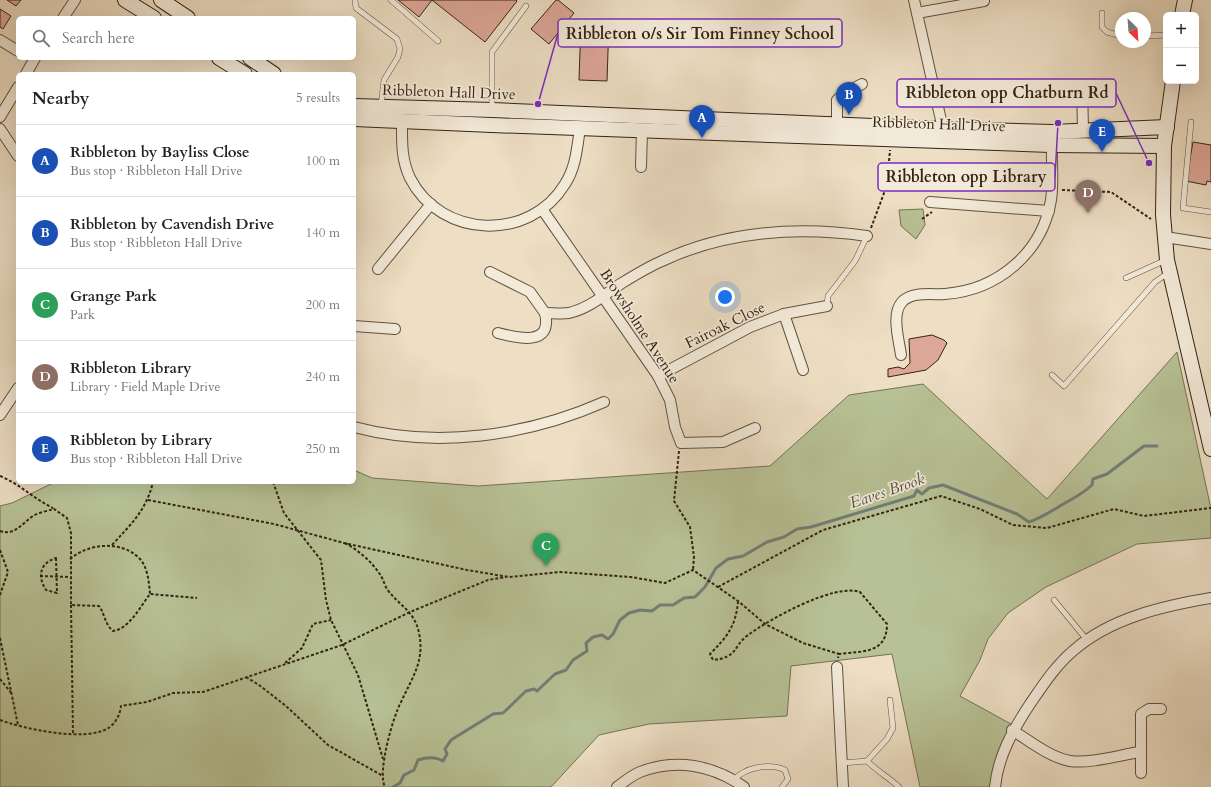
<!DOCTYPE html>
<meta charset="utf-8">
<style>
body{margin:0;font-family:Cardo,serif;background:#f6f6f6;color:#222}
.controls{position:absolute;right:12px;top:12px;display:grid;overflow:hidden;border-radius:6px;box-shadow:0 4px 16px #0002}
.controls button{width:36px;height:36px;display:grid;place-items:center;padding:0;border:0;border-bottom:1px solid #e0e0e0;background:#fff;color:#222;font:20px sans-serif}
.compass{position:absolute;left:1115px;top:12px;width:36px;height:36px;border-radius:50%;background:#fff;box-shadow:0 4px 16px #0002;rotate:155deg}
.you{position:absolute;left:725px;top:297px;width:14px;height:14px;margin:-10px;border:3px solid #fff;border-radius:50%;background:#1a73e8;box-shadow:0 0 0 6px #1a73e833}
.badge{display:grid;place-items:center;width:26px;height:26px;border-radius:50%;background:#8f2418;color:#fff;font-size:13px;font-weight:700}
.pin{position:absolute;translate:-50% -33px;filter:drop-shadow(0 1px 2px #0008)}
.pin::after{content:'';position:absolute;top:21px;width:14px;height:12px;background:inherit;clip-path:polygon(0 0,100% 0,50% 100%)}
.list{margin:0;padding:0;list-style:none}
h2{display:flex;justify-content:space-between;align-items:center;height:52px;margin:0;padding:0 16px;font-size:17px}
h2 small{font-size:13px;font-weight:400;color:#767676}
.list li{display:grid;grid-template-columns:26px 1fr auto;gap:12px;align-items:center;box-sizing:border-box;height:72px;padding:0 16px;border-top:1px solid #e0e0e0}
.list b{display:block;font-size:15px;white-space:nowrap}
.list p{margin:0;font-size:13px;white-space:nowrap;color:#767676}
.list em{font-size:13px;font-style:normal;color:#767676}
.icon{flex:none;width:22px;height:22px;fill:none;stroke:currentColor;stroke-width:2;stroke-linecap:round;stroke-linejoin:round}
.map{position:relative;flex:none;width:1211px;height:787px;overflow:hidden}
.search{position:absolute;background:#fff;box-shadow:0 4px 16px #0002;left:16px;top:16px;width:340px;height:44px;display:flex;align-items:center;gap:10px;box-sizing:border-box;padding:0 14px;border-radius:6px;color:#767676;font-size:15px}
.panel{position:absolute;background:#fff;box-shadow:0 4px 16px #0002;left:16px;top:72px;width:340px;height:412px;border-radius:6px}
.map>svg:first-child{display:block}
.green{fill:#b7c195;stroke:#767254}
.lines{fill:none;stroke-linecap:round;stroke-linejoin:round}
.stream{stroke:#727e78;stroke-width:3}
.building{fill:#dda798;stroke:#342314}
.lane-casing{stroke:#625240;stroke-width:6}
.street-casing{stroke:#625240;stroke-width:12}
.secondary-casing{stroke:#342314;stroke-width:16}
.path{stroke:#342314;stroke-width:2;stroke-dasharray:3 2;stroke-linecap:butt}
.lane{stroke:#f3ead9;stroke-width:5}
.street{stroke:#f3ead9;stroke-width:10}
.secondary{stroke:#f3ead9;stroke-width:14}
.labels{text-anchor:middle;stroke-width:3.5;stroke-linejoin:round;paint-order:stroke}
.street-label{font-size:15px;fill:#342314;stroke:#f3ead9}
.water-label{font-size:16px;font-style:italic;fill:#535146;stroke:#f3ead9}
.leader{fill:none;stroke:#7b2cbf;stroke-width:1.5}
.callout-dot{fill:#7b2cbf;stroke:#f3ead9;stroke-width:1.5}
.callout{fill:#f3ead9;stroke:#7b2cbf;stroke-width:1.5}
.callout-label{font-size:16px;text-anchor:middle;font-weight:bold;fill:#342314}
</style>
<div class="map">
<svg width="1211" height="787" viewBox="0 0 1211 787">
<rect width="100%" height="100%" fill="#eddec4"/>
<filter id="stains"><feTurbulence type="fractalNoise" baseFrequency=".005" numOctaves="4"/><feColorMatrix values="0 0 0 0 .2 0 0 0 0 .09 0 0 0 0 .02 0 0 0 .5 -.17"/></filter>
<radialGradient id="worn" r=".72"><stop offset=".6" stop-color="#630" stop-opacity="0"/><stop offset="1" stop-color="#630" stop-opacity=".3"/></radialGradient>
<g class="green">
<path d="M923,209L925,225L916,239L901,226L899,210Z"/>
<path d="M1177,352L1211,509V538L1137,544L1046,587L1008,613L988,639L980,660L960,696L1011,724L996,760L991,787H920L892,654L791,666L787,716L649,724L599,735L551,787H0V506L12,503L55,482H354V470L372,478L478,486L770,466L849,395L923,384L1047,499Z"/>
</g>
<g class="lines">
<path class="stream" d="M393,787L400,783L404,775L414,770L418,760C427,757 435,756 443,761L447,754L445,749L451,740L493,714L503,713L526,691L534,689L537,691L555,674L566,670L573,660L587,651L586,643L593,637L602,635L608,639L613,634L620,620L629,613L640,610L652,611L660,605H673L684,598L695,597L705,587L716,568L728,559L743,556L767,542L784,537L797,529L811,527L914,496L917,490L922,494L929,488L943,485L1017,514L1029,522C1041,518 1050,512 1060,506C1073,498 1080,496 1092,485L1093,479L1107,474L1144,446H1157"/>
</g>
<g class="building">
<path d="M7,0H21L16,6Z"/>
<path d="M398,0H516L517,1L485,42L432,0L419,17Z"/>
<path d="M556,0H558L574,13L549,44L531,29Z"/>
<path d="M0,9L11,16L3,29L0,27Z"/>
<path d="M581,21L609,22L607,81L579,80Z"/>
<path d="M1193,142L1211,145V182L1207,181L1206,185L1186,181Z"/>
<path d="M932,335L944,340L947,343L938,360L926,370L888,377V369L898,367L904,369L910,363L909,339Z"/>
</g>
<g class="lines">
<defs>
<g id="lane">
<path d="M355,0L356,8L397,39L400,49L398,57L384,80L381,106"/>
<path d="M391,0L438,41"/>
<path d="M1102,13V27L1107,32L1121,36"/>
<path d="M1145,36L1166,35"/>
<path d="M492,109V52L526,6"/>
<path d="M1191,122L1183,208L1211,212"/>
<path d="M1126,278L1166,260"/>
<path d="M827,306L828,296L855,261L867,236"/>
<path d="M1052,375L1064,386L1155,282L1168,273"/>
<path d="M1054,600L1087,640"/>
<path d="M867,761L887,739L893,728L890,700"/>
<path d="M842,763L867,761C877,771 888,777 899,787"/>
<path d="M734,780C745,767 770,763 785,770L788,779L782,787"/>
</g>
<g id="street">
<path d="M914,0L943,129"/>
<path d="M917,13L984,1"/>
<path d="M63,18L75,0"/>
<path d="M0,40L18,51"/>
<path d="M26,74L35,58"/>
<path d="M1082,86L1083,129"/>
<path d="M0,117L18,87"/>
<path d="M402,121C402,141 401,159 410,178C441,239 530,242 565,184C576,167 577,148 580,128"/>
<path d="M837,125V100L845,93L862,84"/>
<path d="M0,129L18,156"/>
<path d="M641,167L642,130"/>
<path d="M930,202L1049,211"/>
<path d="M542,209L658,376L670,400L675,427L681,443L723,442L755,428"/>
<path d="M1165,237L1211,244"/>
<path d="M378,269L431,204"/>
<path d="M490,272L530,292L545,313"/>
<path d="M784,314L827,306"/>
<path d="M354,326L395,329"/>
<path d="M498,333C517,338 553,347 545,313C553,313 562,314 569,313C590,308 605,294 622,283C635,275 648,267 662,261C725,231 798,226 867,236"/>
<path d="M901,355C899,340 891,314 902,302C912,291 932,295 945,294C998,290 1042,253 1051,200C1054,180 1051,159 1052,139"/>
<path d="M658,376L750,327L784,314L803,370"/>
<path d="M0,415L18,388"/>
<path d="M354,427C437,449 527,436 604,402"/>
<path d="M837,667L843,787"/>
<path d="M1012,730C1030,741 1049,757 1070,761C1089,764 1120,755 1140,752"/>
<path d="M1141,773V714L1149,709H1161"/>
<path d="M617,787C624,782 632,775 640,772C676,758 713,765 744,787"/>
<path d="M995,787C998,756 1013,730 1030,704C1043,685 1056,665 1074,650C1111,618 1163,606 1211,598"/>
</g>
<g id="secondary">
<path d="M125,0L154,18"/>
<path d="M161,0L188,18"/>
<path d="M1182,15L1185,0"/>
<path d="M219,58L245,74"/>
<path d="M250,58L274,74"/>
<path d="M1173,81L1164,146L1163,215L1167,260L1211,449"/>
<path d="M354,106L492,110L943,129L1052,132L1167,127"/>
<path d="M354,119L492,125L1051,145L1164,146"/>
</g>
</defs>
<use href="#lane" class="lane-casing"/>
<use href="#street" class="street-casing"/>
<use href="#secondary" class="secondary-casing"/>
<g class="path">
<path d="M1062,190L1111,192L1151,219"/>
<path d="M922,219L932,212"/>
<path d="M871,228L887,185L890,150"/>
<path d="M679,451L674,501L690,527L694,557L693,570"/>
<path d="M0,476C20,484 34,499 53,508"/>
<path d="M273,482L284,513L321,560L326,600L331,620L358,675L383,759"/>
<path d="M148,500L274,524L344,543L467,570L509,577L560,572L631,577L665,583L693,570L738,601L765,624L803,643L839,654L838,658"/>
<path d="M0,531C15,536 21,524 33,516C39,512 48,511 54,509L67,518L71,533V605L99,606C105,614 104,623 113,631C129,629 140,607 150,594L197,598"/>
<path d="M345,543C358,550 371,561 379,573C383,578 384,584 387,589C398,605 415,611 419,633C425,661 412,678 401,702C393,717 377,772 385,787"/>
<path d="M112,545C131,524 146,511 153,482"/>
<path d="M0,550L8,572L0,595"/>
<path d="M56,558L57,593L46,590C37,576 40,563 56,558Z"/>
<path d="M70,559C89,543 122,540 140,559C148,568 149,583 150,594"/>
<path d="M40,576L70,577"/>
<path d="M718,587L823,530L941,496L980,509L1013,525L1047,528L1114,509L1144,516L1211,508"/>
<path d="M738,601C736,626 727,637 710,654L713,660C739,657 732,647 748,635C770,619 834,583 860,592L887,624C887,654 862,651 839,654"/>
<path d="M71,605L73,733"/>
<path d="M0,638L18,725"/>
<path d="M285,663L302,648L313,624L331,620"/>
<path d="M246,677L259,685L286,706L328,745L383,776"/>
<path d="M0,679L12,694"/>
<path d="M0,720C24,729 88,743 110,727C117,721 120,714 121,706L147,702L173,693L203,692L342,645L410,612L488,580L506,577"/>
</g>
<use href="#lane" class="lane"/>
<use href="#street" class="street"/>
<use href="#secondary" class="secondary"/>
</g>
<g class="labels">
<g class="street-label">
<text transform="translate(449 92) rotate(2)" y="5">Ribbleton Hall Drive</text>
<text transform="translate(939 124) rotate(2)" y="5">Ribbleton Hall Drive</text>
<text transform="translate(725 325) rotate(-26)" y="5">Fairoak Close</text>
<text transform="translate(640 326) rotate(57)" y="5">Browsholme Avenue</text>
</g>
<g class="water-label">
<text transform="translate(887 490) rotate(-19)" y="6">Eaves Brook</text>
</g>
</g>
<path class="leader" d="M538 104L558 33M1149 163L1116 93M1058 123L1055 177"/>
<g class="callout-dot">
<circle cx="538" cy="104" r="4"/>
<circle cx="1149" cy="163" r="4"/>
<circle cx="1058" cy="123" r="4"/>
</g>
<g class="callout">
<rect x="558" y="19" width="284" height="28" rx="4"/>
<rect x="897" y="79" width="219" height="28" rx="4"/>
<rect x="878" y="163" width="177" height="28" rx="4"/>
</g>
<g class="callout-label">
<text x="700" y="39">Ribbleton o/s Sir Tom Finney School</text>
<text x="1007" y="98">Ribbleton opp Chatburn Rd</text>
<text x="966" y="182">Ribbleton opp Library</text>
</g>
<rect width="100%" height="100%" filter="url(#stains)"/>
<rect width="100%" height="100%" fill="url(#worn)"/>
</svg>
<div class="controls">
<button>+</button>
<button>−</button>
</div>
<svg class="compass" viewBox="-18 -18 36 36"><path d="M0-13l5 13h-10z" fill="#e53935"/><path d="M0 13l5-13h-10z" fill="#767676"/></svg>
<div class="you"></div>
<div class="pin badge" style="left:702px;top:138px;background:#1a4fb4">A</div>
<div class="pin badge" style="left:849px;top:115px;background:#1a4fb4">B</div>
<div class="pin badge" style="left:546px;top:566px;background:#2e9e5b">C</div>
<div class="pin badge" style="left:1088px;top:213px;background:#8d6e63">D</div>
<div class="pin badge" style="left:1102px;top:152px;background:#1a4fb4">E</div>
<div class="search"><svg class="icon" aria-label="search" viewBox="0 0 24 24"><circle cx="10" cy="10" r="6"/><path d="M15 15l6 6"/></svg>Search here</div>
<section class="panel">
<h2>Nearby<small>5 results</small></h2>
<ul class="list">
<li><span class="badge" style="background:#1a4fb4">A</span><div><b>Ribbleton by Bayliss Close</b><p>Bus stop · Ribbleton Hall Drive</p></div><em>100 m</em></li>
<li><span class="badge" style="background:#1a4fb4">B</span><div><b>Ribbleton by Cavendish Drive</b><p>Bus stop · Ribbleton Hall Drive</p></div><em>140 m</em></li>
<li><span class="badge" style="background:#2e9e5b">C</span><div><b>Grange Park</b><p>Park</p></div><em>200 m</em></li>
<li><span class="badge" style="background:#8d6e63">D</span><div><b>Ribbleton Library</b><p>Library · Field Maple Drive</p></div><em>240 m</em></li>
<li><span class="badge" style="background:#1a4fb4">E</span><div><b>Ribbleton by Library</b><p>Bus stop · Ribbleton Hall Drive</p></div><em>250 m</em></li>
</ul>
</section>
</div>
